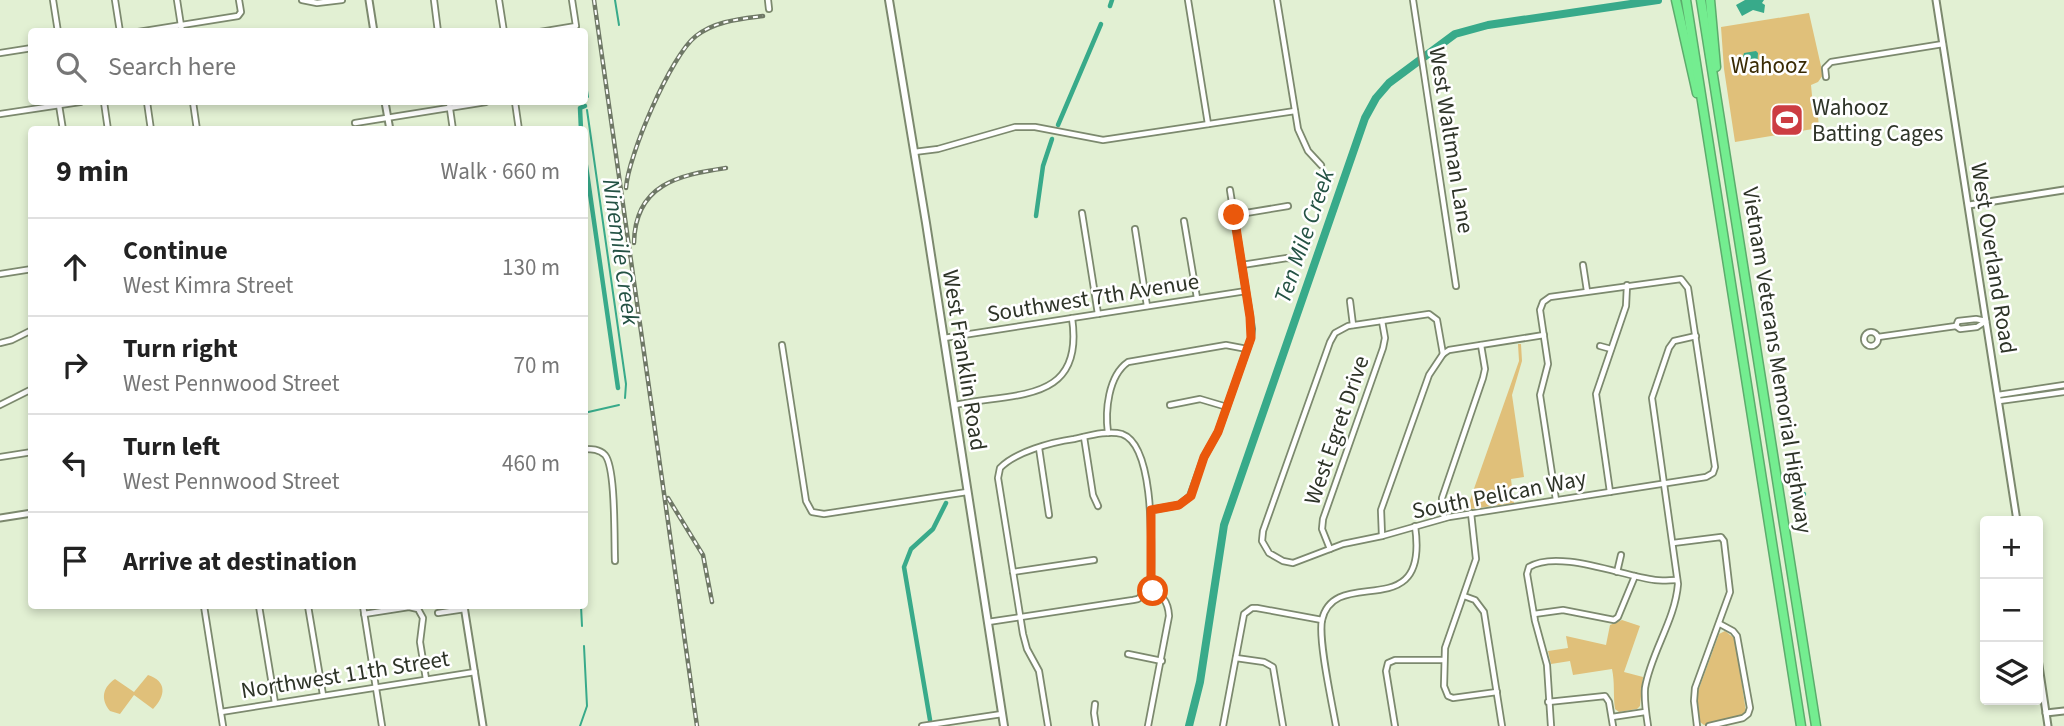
<!DOCTYPE html>
<meta charset="utf-8">
<style>
body{margin:0;font-family:"Source Sans 3",sans-serif;background:#f2f2f2;color:#222}
.controls{position:absolute;right:21px;bottom:21px;display:grid;overflow:hidden;border-radius:7px;box-shadow:0 4px 10px #0003}
.controls button{width:63px;height:63px;display:grid;place-items:center;padding:0;border:0;border-bottom:2px solid #e0e0e0;background:#fff;color:#222;font:35px sans-serif}
.stop{position:absolute;width:21px;height:21px;margin:-16px;border:5px solid #ea580c;border-radius:50%;background:#fff}
.stop.end{background:#ea580c;border-color:#fff;box-shadow:0 2px 7px #0008}
.list{margin:0;padding:0;list-style:none}
h2{display:flex;justify-content:space-between;align-items:center;height:91px;margin:0;padding:0 28px;font-size:30px}
h2 small{font-size:23px;font-weight:400;color:#767676}
.list li{display:grid;grid-template-columns:46px 1fr auto;gap:21px;align-items:center;box-sizing:border-box;height:98px;padding:0 28px;border-top:2px solid #e0e0e0}
.list b{display:block;font-size:26px;white-space:nowrap}
.list p{margin:0;font-size:23px;white-space:nowrap;color:#767676}
.list em{font-size:23px;font-style:normal;color:#767676}
.icon{flex:none;width:38px;height:38px;fill:none;stroke:currentColor;stroke-width:2;stroke-linecap:round;stroke-linejoin:round}
.map{position:relative;flex:none;width:2064px;height:726px;overflow:hidden}
.search{position:absolute;background:#fff;box-shadow:0 4px 10px #0003;left:28px;top:28px;width:560px;height:77px;display:flex;align-items:center;gap:18px;box-sizing:border-box;padding:0 24px;border-radius:7px;color:#767676;font-size:26px}
.panel{position:absolute;background:#fff;box-shadow:0 4px 10px #0003;left:28px;top:126px;width:560px;height:483px;border-radius:7px}
.map>svg:first-child{display:block}
.green{fill:#e0c07a}
.water{fill:#38aa8a}
.lines{fill:none;stroke-linecap:round;stroke-linejoin:round}
.stream{stroke:#38aa8a;stroke-width:2}
.canal{stroke:#38aa8a;stroke-width:4.5}
.river{stroke:#38aa8a;stroke-width:8}
.minor-casing{stroke:#7c896e;stroke-width:8}
.tertiary-casing{stroke:#7c896e;stroke-width:9}
.secondary-casing{stroke:#7c896e;stroke-width:10}
.motorway-casing{stroke:#5cac6c;stroke-width:11}
.minor{stroke:#fff;stroke-width:4.5}
.tertiary{stroke:#fff;stroke-width:5}
.secondary{stroke:#fff;stroke-width:6}
.motorway{stroke:#74ed90;stroke-width:8}
.rail-casing{stroke:#6f7866;stroke-width:4.5}
.rail{stroke:#fff;stroke-width:2;stroke-dasharray:5;stroke-linecap:butt}
.route{stroke:#ea580c;stroke-width:9}
.labels{text-anchor:middle;stroke-width:5;stroke-linejoin:round;paint-order:stroke}
.park-label{font-size:23px;fill:#3a2b04;stroke:#fff}
.poi-label{font-size:23px;fill:#2e3428;stroke:#fff;text-anchor:start}
.street-label{font-size:23px;fill:#2e3428;stroke:#fff}
.water-label{font-size:24px;font-style:italic;fill:#245244;stroke:#fff}
</style>
<div class="map">
<svg width="2064" height="726" viewBox="0 0 2064 726">
<rect width="100%" height="100%" fill="#e2f0d3"/>
<g class="green">
<path d="M1809,13L1823,75L1818,82L1811,85L1814,116H1818L1819,128L1735,142L1724,69L1721,27Z"/>
<path d="M1518,344H1521L1522,361L1512,395L1524,477L1511,479L1514,503L1471,509L1470,500L1519,361Z"/>
<path d="M1622,620L1640,626L1624,672L1643,677L1640,706L1637,709L1619,712L1615,709C1613,695 1615,683 1612,669L1573,675L1570,661L1551,664L1548,651L1568,648L1566,636L1606,645L1610,625Z"/>
<path d="M1725,631L1734,638L1736,645L1746,712L1743,716L1704,725L1700,722L1697,694L1719,634Z"/>
<path d="M148,675C167,681 166,696 153,709L134,695L120,714L110,711C100,699 103,687 115,679L134,692Z"/>
</g>
<g class="water">
<path d="M1745,0H1764L1762,3L1765,5L1764,13L1753,10L1742,16L1736,5Z"/>
<path d="M1756,51L1758,53L1757,68L1747,67L1742,60L1744,53Z"/>
</g>
<g class="lines">
<g class="stream">
<path d="M615,0L619,25"/>
<path d="M578,25L579,32"/>
<path d="M584,72L588,97"/>
<path d="M587,110L626,384L625,398"/>
<path d="M584,413L619,405"/>
<path d="M581,606L582,626"/>
<path d="M580,726L587,706L584,646"/>
</g>
<g class="canal">
<path d="M1110,6L1112,0"/>
<path d="M1058,125L1101,24"/>
<path d="M581,130L580,108L585,106"/>
<path d="M584,152L618,388"/>
<path d="M1036,216L1043,166L1052,139"/>
<path d="M1792,496L1804,494"/>
<path d="M930,720L904,567L911,549L933,529L946,503"/>
</g>
<path class="river" d="M1189,726L1200,682L1224,525L1365,118L1376,98L1389,83L1455,34L1488,25L1658,0"/>
<defs>
<g id="minor">
<path d="M53,0L58,32"/>
<path d="M115,0L120,32"/>
<path d="M177,0L182,32"/>
<path d="M302,0L317,3L342,0"/>
<path d="M434,0L438,32"/>
<path d="M499,0L504,32"/>
<path d="M768,0L769,9"/>
<path d="M1188,0L1208,124"/>
<path d="M1277,0L1298,129L1308,151L1321,165"/>
<path d="M1413,0L1456,286"/>
<path d="M138,32L238,16L241,12L239,0"/>
<path d="M540,32L576,26L572,0"/>
<path d="M0,53L32,48"/>
<path d="M1826,77L1825,68L1831,62L1943,44"/>
<path d="M104,102L108,130"/>
<path d="M147,102L151,130"/>
<path d="M193,102L197,130"/>
<path d="M449,102L453,130"/>
<path d="M515,102L519,130"/>
<path d="M59,105L63,130"/>
<path d="M0,114L80,102"/>
<path d="M355,123L486,102"/>
<path d="M914,152L938,149L1015,127H1035L1103,140L1295,111"/>
<path d="M1082,213L1098,314"/>
<path d="M1234,215L1288,206"/>
<path d="M1184,221L1197,298"/>
<path d="M1135,229L1147,306"/>
<path d="M1242,265L1287,258L1296,259"/>
<path d="M1583,265L1587,291"/>
<path d="M0,274L32,269"/>
<path d="M1350,301L1353,325"/>
<path d="M1956,326L1960,329L1977,327L1986,321"/>
<circle cx="1871" cy="339" r="7"/>
<path d="M1878,337L1956,326L1958,321L1976,319L1986,321"/>
<path d="M944,338L1246,291"/>
<path d="M0,343L12,340L32,330"/>
<path d="M782,345L806,501L812,512L824,514L967,492"/>
<path d="M1600,346L1611,349"/>
<path d="M1443,354L1437,320L1429,314L1348,326L1335,333L1330,342L1263,531L1262,541L1269,553L1283,561L1293,563L1343,544L1382,536L1449,517L1706,477L1713,473L1715,467L1688,288L1681,279L1550,297L1543,302L1540,310L1548,364L1540,395L1556,500"/>
<path d="M1998,395L2064,385"/>
<path d="M1999,401L2064,392"/>
<path d="M0,405L32,389"/>
<path d="M955,405C1013,392 1085,405 1072,318"/>
<path d="M1170,405L1200,399L1227,407"/>
<path d="M1108,433C1105,411 1108,376 1128,362L1226,345L1247,349"/>
<path d="M1084,437L1093,495L1098,506"/>
<path d="M1039,448L1049,515"/>
<path d="M584,449C592,449 599,449 605,455C616,468 614,540 615,561"/>
<path d="M0,457L32,452"/>
<path d="M1610,492L1596,394L1626,306L1627,285"/>
<path d="M1151,510L1179,505L1190,496L1204,457L1218,432L1251,338L1252,329L1230,190"/>
<path d="M1471,513L1476,559L1445,648L1444,686L1448,696L1453,698L1497,692"/>
<path d="M1444,518L1442,498L1483,378L1485,369L1481,345"/>
<path d="M1382,536L1381,510L1429,375L1443,354L1449,350L1544,335"/>
<path d="M1673,543L1721,537L1724,541L1730,592L1695,688L1694,701L1697,726"/>
<path d="M1330,549L1322,529L1323,519L1383,348L1385,338L1382,321"/>
<path d="M1013,572L1094,560"/>
<path d="M1617,572L1621,555"/>
<path d="M1464,596L1475,600L1484,612L1502,726"/>
<path d="M204,606L223,726"/>
<path d="M259,606L275,703"/>
<path d="M308,606L323,695"/>
<path d="M363,606L382,726"/>
<path d="M438,613L465,609"/>
<path d="M364,614L409,607L418,609L423,618L420,642L426,679"/>
<path d="M1534,614L1563,610L1614,620L1618,617L1635,576"/>
<path d="M988,622L1133,600L1138,599L1149,589"/>
<path d="M1128,654L1162,661"/>
<path d="M1236,658L1264,662L1273,667L1283,726"/>
<path d="M1548,702L1605,696L1609,702L1613,726"/>
<path d="M1095,704L1094,713L1096,726"/>
<path d="M221,712L475,672"/>
<path d="M1612,717L1645,712"/>
<path d="M922,726L1002,714"/>
<path d="M1048,726L1039,671L1027,649L1023,634L998,478L1000,468C1015,452 1052,442 1074,439C1088,436 1108,430 1122,434C1156,446 1151,551 1151,582L1149,589"/>
<path d="M1148,726L1169,616C1168,600 1162,595 1149,589"/>
<path d="M1223,726L1244,614L1252,608H1257L1322,620"/>
<path d="M1336,726C1332,703 1318,640 1322,620C1335,563 1430,628 1415,526"/>
<path d="M1395,726L1386,671L1388,663L1395,660H1444"/>
<path d="M1551,726L1547,665L1535,621L1527,574L1529,567C1558,549 1622,576 1655,580C1662,581 1670,580 1677,580"/>
<path d="M1648,726C1646,713 1644,701 1645,688C1651,652 1675,621 1678,584L1652,398L1669,348L1674,341L1696,336"/>
<path d="M1709,726L1743,718L1748,714L1750,708L1737,636L1733,631L1720,624"/>
</g>
<g id="tertiary">
<path d="M369,0L374,32"/>
<path d="M1936,0L2017,521"/>
<path d="M385,102L390,130"/>
<path d="M1969,205L2064,190"/>
<path d="M0,518L32,513"/>
<path d="M464,606L483,726"/>
<path d="M2038,659L2048,726"/>
<path d="M2046,713L2064,711"/>
</g>
<path id="secondary" d="M889,0L926,223L1004,726"/>
<g id="motorway">
<path d="M1676,0L1697,93"/>
<path d="M1686,0L1801,726"/>
<path d="M1701,0L1816,726"/>
<path d="M1710,0L1716,67"/>
</g>
</defs>
<use href="#minor" class="minor-casing"/>
<use href="#tertiary" class="tertiary-casing"/>
<use href="#secondary" class="secondary-casing"/>
<use href="#motorway" class="motorway-casing"/>
<use href="#minor" class="minor"/>
<use href="#tertiary" class="tertiary"/>
<use href="#secondary" class="secondary"/>
<use href="#motorway" class="motorway"/>
<defs>
<g id="rail">
<path d="M594,0L697,726"/>
<path d="M626,188C628,156 671,55 696,36C715,21 740,19 763,16"/>
<path d="M634,243C635,184 679,175 726,168"/>
<path d="M668,498L703,555L712,602"/>
</g>
</defs>
<use href="#rail" class="rail-casing"/>
<use href="#rail" class="rail"/>
</g>
<g class="lines">
<path class="route" d="M1153,591L1149,589L1151,582V510L1179,505L1191,496L1204,457L1218,432L1251,338L1250,317L1234,215"/>
</g>
<defs>
<symbol id="stadium-square" viewBox="-11 -11 22 22"><rect x="-9" y="-9" width="18" height="18" rx="4" fill="#cc3d42" stroke="#fff"/><path d="M0-5a6.5 5 0 1 0 0 10a6.5 5 0 1 0 0-10ZM-3.5-1.8h7v3.6h-7Z" fill="#fff"/></symbol>
</defs>
<g fill-rule="evenodd">
<use href="#stadium-square" x="1768" y="101" width="38" height="38"/>
</g>
<g class="labels">
<g class="park-label">
<text x="1769" y="73">Wahooz</text>
</g>
<g class="poi-label">
<text x="1812" y="115">Wahooz<tspan x="1812" dy="26">Batting Cages</tspan></text>
</g>
<g class="street-label">
<text transform="translate(1452 140) rotate(81)" y="8">West Waltman Lane</text>
<text transform="translate(1994 258) rotate(81)" y="8">West Overland Road</text>
<text transform="translate(1093 297) rotate(-9)" y="8">Southwest 7th Avenue</text>
<text transform="translate(965 360) rotate(81)" y="8">West Franklin Road</text>
<text transform="translate(1778 360) rotate(81)" y="8">Vietnam Veterans Memorial Highway</text>
<text transform="translate(1336 430) rotate(-71)" y="8">West Egret Drive</text>
<text transform="translate(1499 494) rotate(-11)" y="8">South Pelican Way</text>
<text transform="translate(345 674) rotate(-9)" y="8">Northwest 11th Street</text>
</g>
<g class="water-label">
<text transform="translate(1304 236) rotate(-71)" y="8">Ten Mile Creek</text>
<text transform="translate(621 252) rotate(82)" y="8">Ninemile Creek</text>
</g>
</g>
</svg>
<div class="controls">
<button>+</button>
<button>−</button>
<button><svg class="icon" aria-label="layers" viewBox="0 0 24 24"><path d="M12 4l9 5-9 5-9-5zM3 14l9 5 9-5"/></svg></button>
</div>
<div class="stop" style="left:1153px;top:591px"></div>
<div class="stop end" style="left:1234px;top:215px"></div>
<div class="search"><svg class="icon" aria-label="search" viewBox="0 0 24 24"><circle cx="10" cy="10" r="6"/><path d="M15 15l6 6"/></svg>Search here</div>
<section class="panel">
<h2>9 min<small>Walk · 660 m</small></h2>
<ul class="list">
<li><svg class="icon" aria-label="ahead" viewBox="0 0 24 24"><path d="M12 20V5M6 11l6-6 6 6"/></svg><div><b>Continue</b><p>West Kimra Street</p></div><em>130 m</em></li>
<li><svg class="icon" aria-label="right" viewBox="0 0 24 24"><path d="M7 20v-9h11M14 6l5 5-5 5"/></svg><div><b>Turn right</b><p>West Pennwood Street</p></div><em>70 m</em></li>
<li><svg class="icon" aria-label="left" viewBox="0 0 24 24"><path d="M17 20v-9H6M10 6l-5 5 5 5"/></svg><div><b>Turn left</b><p>West Pennwood Street</p></div><em>460 m</em></li>
<li><svg class="icon" aria-label="arrive" viewBox="0 0 24 24"><path d="M6 21V4h12l-3 4 3 4H6"/></svg><div><b>Arrive at destination</b></div></li>
</ul>
</section>
</div>
